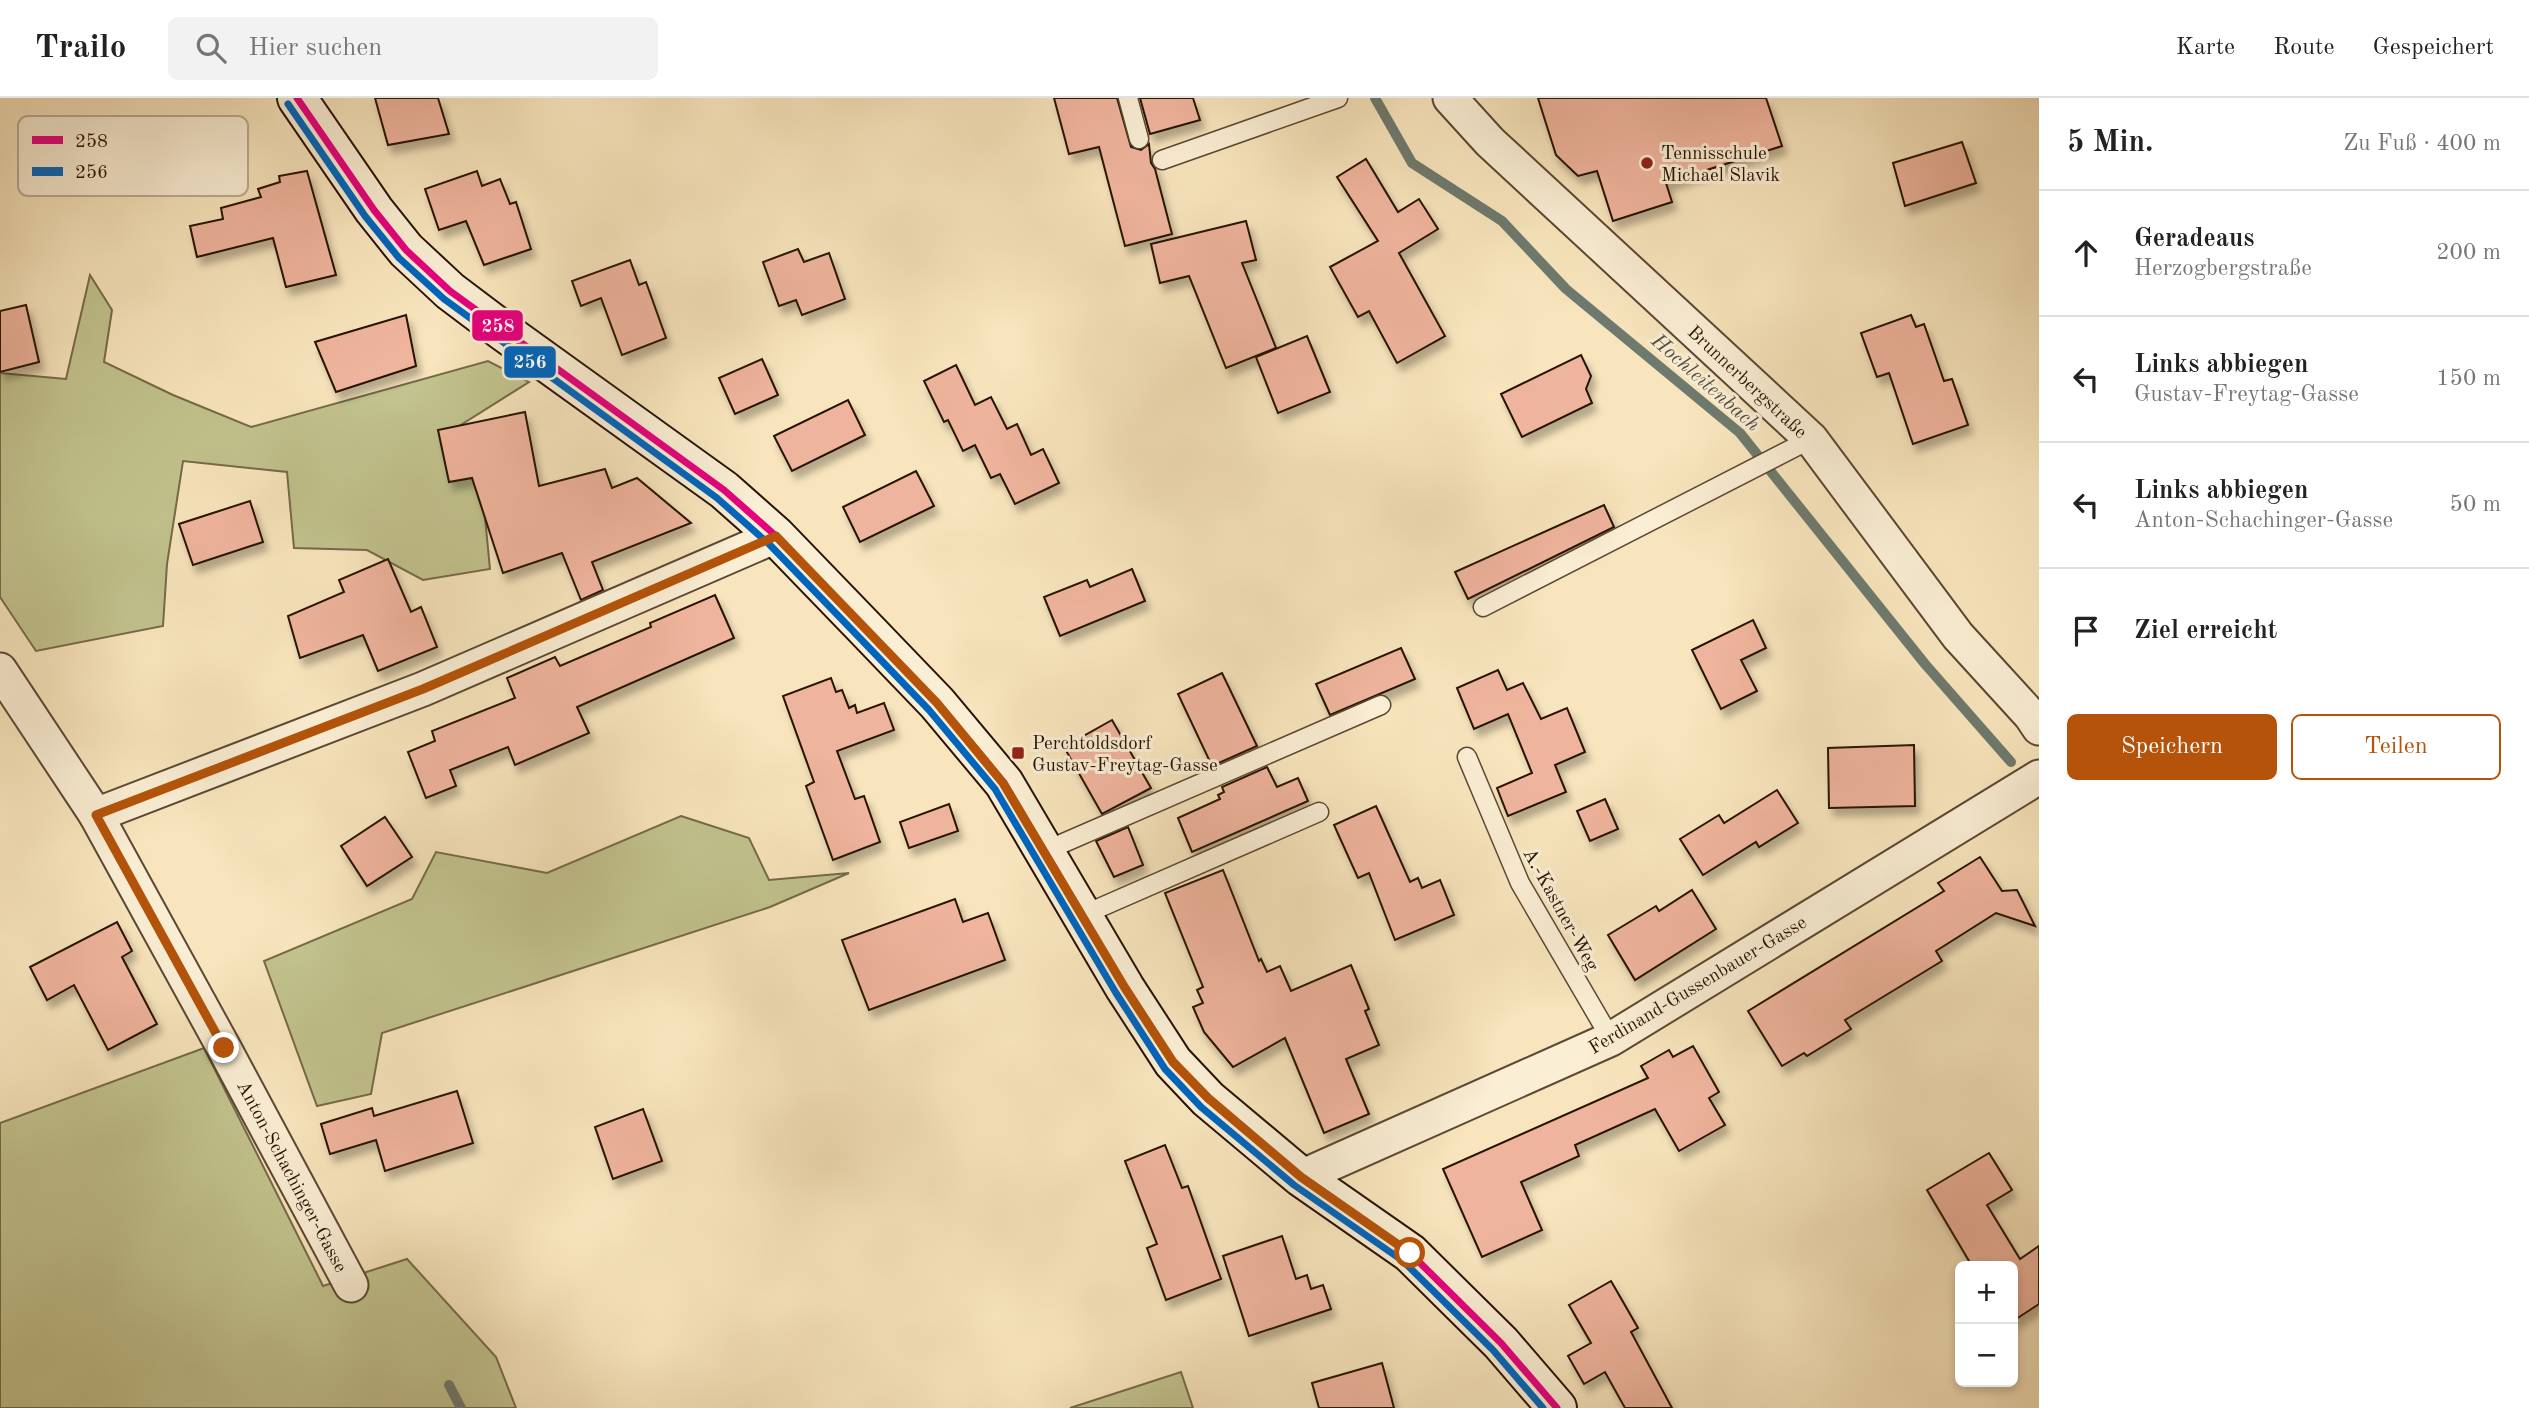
<!DOCTYPE html>
<html lang="de">
<meta charset="utf-8">
<style>
body{margin:0;font-family:"Old Standard TT",serif;background:#f2f2f2;color:#222}
.controls{position:absolute;right:21px;bottom:21px;display:grid;overflow:hidden;border-radius:10px;box-shadow:0 4px 10px #0003}
.controls button{width:63px;height:63px;display:grid;place-items:center;padding:0;border:0;border-bottom:2px solid #e0e0e0;background:#fff;color:#222;font:35px sans-serif}
.stop{position:absolute;width:21px;height:21px;margin:-16px;border:5px solid #b45309;border-radius:50%;background:#fff}
.stop.end{background:#b45309;border-color:#fff;box-shadow:0 2px 7px #0008}
.list{margin:0;padding:0;list-style:none}
h2{display:flex;justify-content:space-between;align-items:center;height:91px;margin:0;padding:0 28px;font-size:30px}
h2 small{font-size:23px;font-weight:400;color:#767676}
.list li{display:grid;grid-template-columns:46px 1fr auto;gap:21px;align-items:center;box-sizing:border-box;height:126px;padding:0 28px;border-top:2px solid #e0e0e0}
.list b{display:block;font-size:26px;white-space:nowrap}
.list p{margin:0;font-size:23px;white-space:nowrap;color:#767676}
.list em{font-size:23px;font-style:normal;color:#767676}
.actions{display:flex;gap:14px;padding:21px 28px}
.actions a{flex:1;padding:16px 0;border:2px solid #b45309;border-radius:10px;text-align:center;font-size:24px;color:#b45309}
.actions .main{background:#b45309;color:#fff}
.icon{flex:none;width:38px;height:38px;fill:none;stroke:currentColor;stroke-width:2;stroke-linecap:round;stroke-linejoin:round}
.map{position:relative;flex:none;width:2039px;height:1310px;overflow:hidden}
header{display:flex;align-items:center;gap:42px;box-sizing:border-box;height:98px;padding:0 35px;background:#fff;border-bottom:2px solid #e0e0e0}
header strong{font-size:33px}
nav{display:flex;gap:38px;margin-inline-start:auto;font-size:24px}
.search{width:490px;height:63px;background:#f2f2f2;display:flex;align-items:center;gap:18px;box-sizing:border-box;padding:0 24px;border-radius:10px;color:#767676;font-size:26px}
main{display:flex}
aside{flex:1;background:#fff}
.map>svg:first-child{display:block}
.green{fill:#c2c38e;stroke:#756a49;stroke-width:2}
.lines{fill:none;stroke-linecap:round;stroke-linejoin:round}
.stream{stroke:#6e7a6e;stroke-width:10}
.building{fill:#efb49d;stroke:#281204;stroke-width:2;filter:url(#shadow)}
.service-casing{stroke:#5c4732;stroke-width:21}
.minor-casing{stroke:#5c4732;stroke-width:37}
.secondary-casing{stroke:#281204;stroke-width:42}
.service{stroke:#faeed4;stroke-width:18}
.minor{stroke:#faeed4;stroke-width:33}
.secondary{stroke:#faeed4;stroke-width:38}
.bus-1-casing{stroke:#faeed4;stroke-width:12}
.bus-2-casing{stroke:#faeed4;stroke-width:12}
.bus-1{stroke:#e5007d;stroke-width:7}
.bus-2{stroke:#0065bd;stroke-width:7}
.route{stroke:#b45309;stroke-width:9}
.poi-dot{fill:#8f2418;stroke:#faeed4;stroke-width:2.5}
.labels{text-anchor:middle;stroke-width:6;stroke-linejoin:round;paint-order:stroke}
.poi-label{font-size:19px;fill:#281204;stroke:#faeed4;text-anchor:start}
.street-label{font-size:19px;fill:#281204;stroke:#faeed4}
.water-label{font-size:21px;font-style:italic;fill:#514f42;stroke:#faeed4}
.key{fill:#faeed4;stroke:#bbac96;stroke-width:2}
.key-label{font-size:19px;fill:#281204}
.line-badge{stroke:#faeed4;stroke-width:2.5}
.badge-label{font-size:19px;text-anchor:middle;font-weight:bold;fill:#fff}
</style>
<header>
<strong>Trailo</strong>
<div class="search"><svg class="icon" aria-label="search" viewBox="0 0 24 24"><circle cx="10" cy="10" r="6"/><path d="M15 15l6 6"/></svg>Hier suchen</div>
<nav><a>Karte</a><a>Route</a><a>Gespeichert</a></nav>
</header>
<main>
<div class="map">
<svg width="2039" height="1310" viewBox="0 0 2039 1310">
<defs>
<filter id="shadow"><feDropShadow dx="4.5" dy="8" stdDeviation="3.5" flood-color="#0004"/></filter>
</defs>
<rect width="100%" height="100%" fill="#f8e5bd"/>
<filter id="stains"><feTurbulence type="fractalNoise" baseFrequency=".00286" numOctaves="4"/><feColorMatrix values="0 0 0 0 .2 0 0 0 0 .09 0 0 0 0 .02 0 0 0 .5 -.17"/></filter>
<radialGradient id="worn" r=".72"><stop offset=".6" stop-color="#630" stop-opacity="0"/><stop offset="1" stop-color="#630" stop-opacity=".3"/></radialGradient>
<g class="green">
<path d="M90,177L112,212L104,264L173,297L251,329L488,263L529,284L448,335L483,399L490,471L423,482L367,452L294,450L287,374L183,363L167,466L163,528L36,553L0,499V275L66,281Z"/>
<path d="M681,718L749,740L769,782L849,775L770,809L382,935L371,996L317,1008L264,863L412,801L436,754L547,775Z"/>
<path d="M204,950L323,1188L407,1161L496,1259L516,1310H0V1025Z"/>
<path d="M1181,1274L1193,1310H1070Z"/>
</g>
<g class="lines">
<g class="stream">
<path d="M1375,0L1412,65L1502,123L1566,191L1740,335L1925,566L2011,664"/>
<path d="M449,1287L461,1310"/>
</g>
</g>
<g class="building">
<path d="M375,0H438L449,36L388,47Z"/>
<path d="M1054,0H1117L1131,49L1141,52L1149,46L1151,65L1155,71L1172,136L1125,148L1099,49L1069,56Z"/>
<path d="M1140,0H1193L1200,22L1150,36Z"/>
<path d="M1538,0H1766L1782,48L1666,85L1672,104L1613,123L1597,73L1578,78L1556,57Z"/>
<path d="M1962,44L1976,85L1905,108L1893,65Z"/>
<path d="M1366,61L1398,114L1419,101L1438,131L1399,155L1445,238L1397,265L1369,213L1358,219L1330,169L1378,143L1337,79Z"/>
<path d="M307,73L336,177L286,189L273,140L197,159L190,128L223,121L221,110L261,99L258,91L280,84L279,78Z"/>
<path d="M477,73L482,88L500,81L510,106L516,104L531,151L484,167L466,123L439,132L425,91Z"/>
<path d="M1246,123L1256,162L1242,165L1276,250L1226,270L1189,178L1160,185L1151,146Z"/>
<path d="M798,151L804,164L829,155L845,201L802,217L796,202L779,208L763,164Z"/>
<path d="M630,162L639,187L646,184L666,240L622,257L601,200L581,208L572,183Z"/>
<path d="M26,207L39,264L0,274V213Z"/>
<path d="M406,217L416,268L336,294L315,244Z"/>
<path d="M1911,217L1916,229L1924,226L1944,283L1952,281L1968,327L1913,346L1889,275L1877,279L1861,235Z"/>
<path d="M1307,238L1330,294L1278,315L1256,259Z"/>
<path d="M1581,257L1591,278L1586,291L1592,305L1522,339L1501,296Z"/>
<path d="M762,261L778,297L735,316L719,280Z"/>
<path d="M956,267L975,307L991,299L1007,331L1017,326L1031,357L1043,351L1059,385L1015,406L1000,376L991,380L975,347L963,353L948,322L944,324L924,283Z"/>
<path d="M848,302L865,337L792,373L774,338Z"/>
<path d="M525,314L539,388L605,371L612,390L637,380L691,425L592,464L603,492L581,502L562,455L503,475L472,380L449,384L438,332Z"/>
<path d="M916,373L934,408L860,444L843,409Z"/>
<path d="M250,403L263,444L193,467L179,426Z"/>
<path d="M1604,407L1614,429L1468,501L1455,474Z"/>
<path d="M388,461L411,514L421,509L437,549L378,573L363,537L300,560L288,518L344,494L339,482Z"/>
<path d="M1132,471L1145,503L1060,538L1044,499L1087,482L1090,489Z"/>
<path d="M715,497L734,540L577,609L589,635L515,667L508,649L450,672L456,688L426,700L408,654L435,643L432,633L515,600L507,580L555,559L560,568L651,529L650,525Z"/>
<path d="M1753,522L1766,550L1741,562L1757,593L1721,611L1692,552Z"/>
<path d="M1401,550L1415,581L1330,617L1316,586Z"/>
<path d="M1498,572L1507,592L1523,585L1541,621L1567,610L1585,654L1555,667L1566,694L1508,718L1497,690L1532,675L1508,616L1474,631L1457,590Z"/>
<path d="M1222,575L1257,648L1212,668L1178,596Z"/>
<path d="M831,580L836,594L842,592L849,610L855,607L857,615L884,605L894,632L837,653L855,701L864,698L880,744L833,762L806,688L814,684L783,598Z"/>
<path d="M1112,622L1151,690L1102,716L1064,649Z"/>
<path d="M1914,647L1915,708L1829,710L1828,650Z"/>
<path d="M1267,669L1277,689L1298,680L1308,703L1192,754L1178,720L1220,701L1218,697L1224,694L1222,689Z"/>
<path d="M1777,692L1798,725L1759,749L1756,744L1703,777L1680,741L1719,717L1724,725Z"/>
<path d="M1605,701L1618,731L1590,743L1577,713Z"/>
<path d="M949,706L958,733L909,750L900,724Z"/>
<path d="M1376,708L1410,784L1418,780L1422,790L1440,782L1454,817L1395,842L1369,775L1358,780L1334,727Z"/>
<path d="M385,719L412,759L367,788L341,748Z"/>
<path d="M1128,729L1143,767L1114,779L1096,743Z"/>
<path d="M1980,759L2002,793L2017,792L2035,828L1996,815L1936,853L1942,863L1845,922L1851,931L1807,958L1804,955L1782,968L1748,913L1944,793L1938,785Z"/>
<path d="M1223,772L1259,863L1261,861L1267,874L1280,868L1291,893L1351,867L1369,911L1365,913L1379,947L1346,961L1369,1016L1324,1035L1285,940L1233,969L1204,934L1193,909L1203,905L1197,892L1203,889L1165,795Z"/>
<path d="M1692,792L1716,831L1635,882L1608,837L1656,808L1659,813Z"/>
<path d="M955,801L963,824L988,815L1005,862L869,912L842,842Z"/>
<path d="M117,824L132,853L122,859L157,926L108,952L74,887L47,902L30,869Z"/>
<path d="M1693,948L1719,994L1709,1000L1725,1027L1679,1053L1655,1011L1575,1047L1579,1058L1521,1084L1542,1132L1482,1159L1443,1071L1648,980L1641,968L1669,952L1673,959Z"/>
<path d="M457,993L473,1045L385,1073L376,1042L330,1056L321,1026L372,1010L374,1018Z"/>
<path d="M643,1011L662,1063L613,1081L595,1029Z"/>
<path d="M1165,1047L1182,1090L1188,1088L1221,1181L1166,1202L1147,1150L1157,1146L1125,1063Z"/>
<path d="M1989,1055L2012,1092L1987,1107L2020,1161L2039,1148V1206L2013,1223V1168H1972L1927,1092Z"/>
<path d="M1282,1138L1296,1181L1307,1177L1311,1191L1323,1187L1331,1211L1249,1238L1223,1158Z"/>
<path d="M1611,1183L1638,1230L1631,1234L1672,1310H1625L1605,1274L1584,1286L1568,1258L1591,1245L1569,1207Z"/>
<path d="M1382,1265L1394,1310H1319L1312,1285Z"/>
</g>
<g class="lines">
<defs>
<g id="service">
<path d="M1128,0L1139,41"/>
<path d="M1162,62L1338,0"/>
<path d="M1483,509L1811,341"/>
<path d="M1467,659L1520,785L1611,941"/>
<path d="M1045,753L1381,607"/>
<path d="M1083,817L1319,714"/>
</g>
<g id="minor">
<path d="M1450,0L1490,44L1811,341L1958,538L2031,618L2039,630"/>
<path d="M0,572L96,717L224,950L351,1187"/>
<path d="M96,717L423,591L776,438"/>
<path d="M1301,1079L1611,941L2039,679"/>
</g>
<path id="secondary" d="M297,0L374,112L406,152L450,193L503,233L724,392L776,438L862,527L937,605L1004,685L1125,890L1173,964L1208,1001L1301,1079L1410,1155L1501,1245L1557,1310"/>
</defs>
<use href="#service" class="service-casing"/>
<use href="#minor" class="minor-casing"/>
<use href="#secondary" class="secondary-casing"/>
<use href="#service" class="service"/>
<use href="#minor" class="minor"/>
<use href="#secondary" class="secondary"/>
<defs>
<path id="bus-1" d="M297,0L374,112L406,152L450,193L724,392L776,438L862,527L937,605L1004,685L1125,890L1173,964L1208,1001L1301,1079L1410,1155L1501,1245L1557,1310"/>
<path id="bus-2" d="M288,6L365,118L399,160L444,201L717,400L769,446L854,534L929,612L995,691L1116,895L1165,971L1201,1009L1294,1087L1403,1163L1493,1252L1543,1310"/>
</defs>
<use href="#bus-1" class="bus-1-casing"/>
<use href="#bus-2" class="bus-2-casing"/>
<use href="#bus-1" class="bus-1"/>
<use href="#bus-2" class="bus-2"/>
</g>
<g class="lines">
<path class="route" d="M224,950L96,717L423,591L776,438L937,605L1003,685L1125,890L1173,964L1208,1000L1301,1079L1410,1155"/>
</g>
<g class="poi-dot">
<circle cx="1647" cy="65" r="7"/>
<rect x="1011" y="648" width="14" height="14" rx="3.5"/>
</g>
<g class="labels">
<g class="poi-label">
<text x="1661" y="61">Tennisschule<tspan x="1661" dy="22">Michael Slavik</tspan></text>
<text x="1032" y="651">Perchtoldsdorf<tspan x="1032" dy="22">Gustav-Freytag-Gasse</tspan></text>
</g>
<g class="street-label">
<text transform="translate(1748 283) rotate(43)" y="7">Brunnerbergstraße</text>
<text transform="translate(1562 811) rotate(61)" y="7">A.-Kastner-Weg</text>
<text transform="translate(1697 886) rotate(-31)" y="7">Ferdinand-Gussenbauer-Gasse</text>
<text transform="translate(293 1078) rotate(62)" y="7">Anton-Schachinger-Gasse</text>
</g>
<g class="water-label">
<text transform="translate(1706 284) rotate(41)" y="7">Hochleitenbach</text>
</g>
</g>
<rect x="18" y="18" width="230" height="80" rx="10" class="key"/>
<rect x="32" y="38" width="31" height="8" fill="#e5007d"/>
<rect x="32" y="69" width="31" height="9" fill="#0065bd"/>
<g class="key-label">
<text x="75" y="49">258</text>
<text x="75" y="80">256</text>
</g>
<g class="line-badge">
<rect x="471" y="211" width="53" height="33" rx="7" fill="#e5007d"/>
<rect x="503" y="247" width="54" height="34" rx="7" fill="#0065bd"/>
</g>
<g class="badge-label">
<text x="498" y="234">258</text>
<text x="530" y="270">256</text>
</g>
<rect width="100%" height="100%" filter="url(#stains)"/>
<rect width="100%" height="100%" fill="url(#worn)"/>
</svg>
<div class="controls">
<button>+</button>
<button>−</button>
</div>
<div class="stop" style="left:1410px;top:1155px"></div>
<div class="stop end" style="left:224px;top:950px"></div>
</div>
<aside>
<h2>5 Min.<small>Zu Fuß · 400 m</small></h2>
<ul class="list">
<li><svg class="icon" aria-label="ahead" viewBox="0 0 24 24"><path d="M12 20V5M6 11l6-6 6 6"/></svg><div><b>Geradeaus</b><p>Herzogbergstraße</p></div><em>200 m</em></li>
<li><svg class="icon" aria-label="left" viewBox="0 0 24 24"><path d="M17 20v-9H6M10 6l-5 5 5 5"/></svg><div><b>Links abbiegen</b><p>Gustav-Freytag-Gasse</p></div><em>150 m</em></li>
<li><svg class="icon" aria-label="left" viewBox="0 0 24 24"><path d="M17 20v-9H6M10 6l-5 5 5 5"/></svg><div><b>Links abbiegen</b><p>Anton-Schachinger-Gasse</p></div><em>50 m</em></li>
<li><svg class="icon" aria-label="arrive" viewBox="0 0 24 24"><path d="M6 21V4h12l-3 4 3 4H6"/></svg><div><b>Ziel erreicht</b></div></li>
</ul>
<div class="actions"><a class="main">Speichern</a><a>Teilen</a></div>
</aside>
</main>
